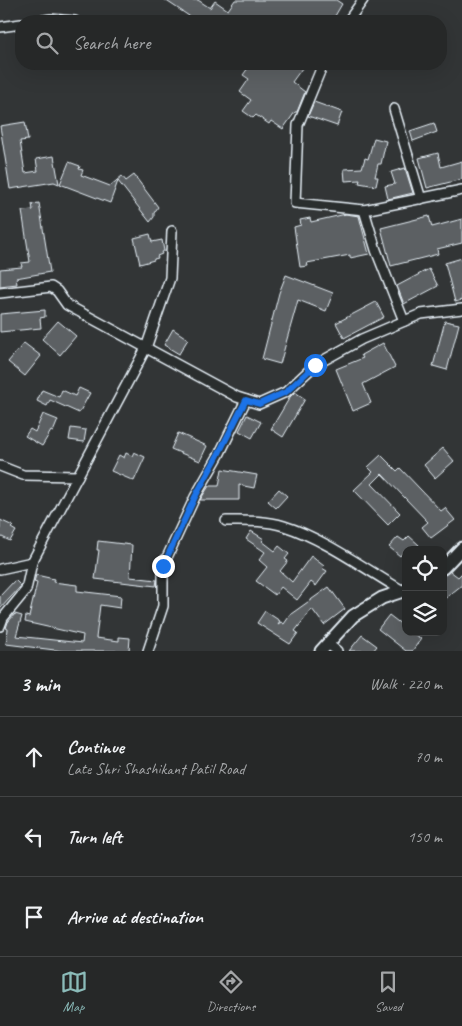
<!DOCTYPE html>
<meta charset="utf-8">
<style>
body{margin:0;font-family:Caveat,sans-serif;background:#2e3030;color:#f1f3f6}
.controls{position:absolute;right:15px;bottom:15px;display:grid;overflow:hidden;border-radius:10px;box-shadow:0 5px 20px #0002}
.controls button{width:45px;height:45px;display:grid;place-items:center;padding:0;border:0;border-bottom:1px solid #424445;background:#262828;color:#f1f3f6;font:25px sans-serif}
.stop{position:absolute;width:15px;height:15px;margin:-11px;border:4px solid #1a73e8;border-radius:50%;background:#fff}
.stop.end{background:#1a73e8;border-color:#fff;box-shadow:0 1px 5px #0008}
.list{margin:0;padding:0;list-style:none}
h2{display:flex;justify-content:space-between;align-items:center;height:65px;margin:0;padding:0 20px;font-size:21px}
h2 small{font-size:16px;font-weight:400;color:#a4a6a8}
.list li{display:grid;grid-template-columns:32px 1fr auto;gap:15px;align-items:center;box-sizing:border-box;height:80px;padding:0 20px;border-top:1px solid #424445}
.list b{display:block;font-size:19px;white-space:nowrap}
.list p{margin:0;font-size:16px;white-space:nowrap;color:#a4a6a8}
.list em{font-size:16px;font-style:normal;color:#a4a6a8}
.icon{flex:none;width:28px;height:28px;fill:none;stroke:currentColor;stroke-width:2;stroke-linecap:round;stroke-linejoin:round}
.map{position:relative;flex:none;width:462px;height:651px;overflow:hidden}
.search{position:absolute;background:#262828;box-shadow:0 5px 20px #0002;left:15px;right:15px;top:15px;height:55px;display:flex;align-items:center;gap:12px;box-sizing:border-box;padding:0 18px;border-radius:20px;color:#a4a6a8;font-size:19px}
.sheet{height:305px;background:#262828}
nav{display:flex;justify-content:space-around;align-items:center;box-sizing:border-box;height:70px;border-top:1px solid #424445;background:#262828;font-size:14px;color:#a4a6a8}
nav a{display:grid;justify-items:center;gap:2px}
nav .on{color:#8bbbb9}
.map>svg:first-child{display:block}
.building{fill:#5c6063;stroke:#e8f1f8}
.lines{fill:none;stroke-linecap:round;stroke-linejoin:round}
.minor-casing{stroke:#e8f1f8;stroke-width:12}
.tertiary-casing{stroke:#e8f1f8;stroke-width:15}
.minor{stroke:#2a2d2e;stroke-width:9}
.tertiary{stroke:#2a2d2e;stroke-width:11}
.route{stroke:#1a73e8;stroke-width:6}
</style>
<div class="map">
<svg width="462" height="651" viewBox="0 0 462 651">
<rect width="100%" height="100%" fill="#323536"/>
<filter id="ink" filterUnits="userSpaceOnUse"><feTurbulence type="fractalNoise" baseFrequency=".02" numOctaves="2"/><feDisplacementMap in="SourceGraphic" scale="10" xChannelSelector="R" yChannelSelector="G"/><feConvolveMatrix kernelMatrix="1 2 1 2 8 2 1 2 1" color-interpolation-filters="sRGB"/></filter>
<g filter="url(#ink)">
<g class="building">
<path d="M165,0H198L210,8L215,1L228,10L235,0H336L342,4L332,21H185L189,16Z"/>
<path d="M251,64H305L292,82L305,92L297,112H295L283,129L271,121L269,124L256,115L253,118L243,111L251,100L240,92L249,79L243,75Z"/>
<path d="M314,102L342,112L337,126L308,116Z"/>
<path d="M25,122L28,140L20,141L25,173L38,171L36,159L54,156L59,184L54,182L10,189L0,126Z"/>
<path d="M434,123L437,132L413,141L410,131Z"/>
<path d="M374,138L386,141L381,164H378L375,177H378L376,186L359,183L360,180L345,181L344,169L362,168L365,158L368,159Z"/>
<path d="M438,153L441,167L462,161V179L427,188L419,158Z"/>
<path d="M69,162L80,166L79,169L83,170L81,175L110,186L122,176L126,181L134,175L158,207L154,213V217L150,222L118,181L110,203L60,184Z"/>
<path d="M405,168L413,193L388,199L385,186L395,184L391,172Z"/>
<path d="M39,203L50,272L16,278L17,284L0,286V269L22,267L21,263L30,262L22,211L33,210L32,204Z"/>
<path d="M346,214L359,216L369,254L350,258V255L307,263L308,266L300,267L294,227L301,225L300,220L310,218L311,222Z"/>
<path d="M429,216L432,227L462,219V243L437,249L438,254L391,266L381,228Z"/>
<path d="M150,234L152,242L162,240L164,251L161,252L162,254L157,256L158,258L154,259V260L140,264L134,238Z"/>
<path d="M462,258V300L455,302L445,263Z"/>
<path d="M429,269L438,286L404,304L397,286Z"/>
<path d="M286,275L333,293L326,311L298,300L280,364L262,359L279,293Z"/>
<path d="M376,302L384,317L344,338L336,323Z"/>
<path d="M45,310V317L40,318L41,328L0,332V314Z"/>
<path d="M58,321L76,336L60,355L42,339Z"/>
<path d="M445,321L459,324L447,370L433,366Z"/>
<path d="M173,329L188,339L179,354L164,345Z"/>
<path d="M24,343L41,356L25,376L8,362Z"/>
<path d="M383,343L395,367L363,384L371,403L353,411L336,369L363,358L361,355Z"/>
<path d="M79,388L90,393L79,413L50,400L47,406L37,401L42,390L59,397L62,390L75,396Z"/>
<path d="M295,392L305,399L283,437L271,429L290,397Z"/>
<path d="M43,414L58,420L53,432L51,431L42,446L25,436L30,429L35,432Z"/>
<path d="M247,415L261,422L252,438L239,431Z"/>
<path d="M71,428L86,430L84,442L69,440Z"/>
<path d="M178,433L207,446L200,461L171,449Z"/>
<path d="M443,448L454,461L435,478L424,465Z"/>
<path d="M134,452L145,457L134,481L111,471L119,455L124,458L126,453L132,456Z"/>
<path d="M381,455L397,471L400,468L441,511L445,508L455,520L431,538L422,527L428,522L382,474L372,484L400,513L388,525L354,490L373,472L368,467Z"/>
<path d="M222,469L257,475L254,488L239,485V500H200L209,486H219Z"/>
<path d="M279,489L287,496L276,508L268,501Z"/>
<path d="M0,520L13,526L11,528L16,531L10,541L0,536Z"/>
<path d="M251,531L264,539L262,541L275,551L279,546L289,554L285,559L288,561L280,571L292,582L311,556L324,566L322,568L327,571L316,586L311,582L297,600L281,587L275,595L256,581L267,567L259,560L265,552L246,539Z"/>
<path d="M409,536L419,545L415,550H405L400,556L389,547L398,537L404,541Z"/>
<path d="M98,541L132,545L130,577L157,580L156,586L95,579L99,550H97Z"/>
<path d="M450,571L458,577L462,573V585L443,600V576Z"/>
<path d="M36,575L54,579L53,582L77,585V591L121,596L120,608L100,605L96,638L119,641V637L130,638L129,651H63L6,644L8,629L6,628L8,622L15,614L22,616L16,636L82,643L83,635L25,622L26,616L29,617L37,583L34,582Z"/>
<path d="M15,580L21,586L0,609V596Z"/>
<path d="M329,587L345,609L324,625L312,609L295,631L298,633L290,644L257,623L265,611L280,621L278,624L281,622L284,624L291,614Z"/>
<path d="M389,615L406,628V632H411L421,639L412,651H406L378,629Z"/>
<path d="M362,635L377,646L373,651H349Z"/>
</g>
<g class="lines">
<defs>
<g id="minor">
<path d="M38,21L51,19L75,21"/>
<path d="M348,21L363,0"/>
<path d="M0,27L21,24"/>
<path d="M323,64L298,125L295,203L364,210L462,190"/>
<path d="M394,109L421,199"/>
<path d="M364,210L376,250L404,321"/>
<path d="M0,293L51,287L57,291L67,305L237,397L259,404L286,392L315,365L362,339L421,314L462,309"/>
<path d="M0,466L23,475L78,476"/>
<path d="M226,521C245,521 265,520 284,526C323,538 367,570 403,591"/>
<path d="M0,569L32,562"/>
<path d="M0,626L3,618L26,590L32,562L146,348L170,278L172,231"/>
<path d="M328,644L337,651"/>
<path d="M148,651L163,606V566L195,497L219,455L246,400"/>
</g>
<g id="tertiary">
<path d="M443,568L462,548"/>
<path d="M321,651L353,616L382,598L406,590"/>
</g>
</defs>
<use href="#minor" class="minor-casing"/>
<use href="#tertiary" class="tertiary-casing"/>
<use href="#minor" class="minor"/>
<use href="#tertiary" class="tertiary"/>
</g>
</g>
<g class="lines" filter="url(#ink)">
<path class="route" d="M163,566L195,497L218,455L246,400L259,404L286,392L315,365"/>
</g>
</svg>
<div class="controls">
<button><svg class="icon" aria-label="locate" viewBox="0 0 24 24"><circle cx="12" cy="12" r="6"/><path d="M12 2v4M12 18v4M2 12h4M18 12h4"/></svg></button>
<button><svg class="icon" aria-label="layers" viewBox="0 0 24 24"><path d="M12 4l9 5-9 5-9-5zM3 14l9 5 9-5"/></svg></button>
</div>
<div class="stop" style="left:315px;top:365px"></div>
<div class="stop end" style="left:163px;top:566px"></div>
<div class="search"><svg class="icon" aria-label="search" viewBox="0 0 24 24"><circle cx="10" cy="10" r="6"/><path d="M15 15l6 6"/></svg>Search here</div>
</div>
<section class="sheet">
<h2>3 min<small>Walk · 220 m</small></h2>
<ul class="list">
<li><svg class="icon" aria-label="ahead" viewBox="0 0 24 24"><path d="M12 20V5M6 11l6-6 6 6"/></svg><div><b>Continue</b><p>Late Shri Shashikant Patil Road</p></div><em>70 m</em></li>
<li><svg class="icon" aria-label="left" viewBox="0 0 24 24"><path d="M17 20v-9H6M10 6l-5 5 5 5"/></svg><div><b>Turn left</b></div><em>150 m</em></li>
<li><svg class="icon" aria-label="arrive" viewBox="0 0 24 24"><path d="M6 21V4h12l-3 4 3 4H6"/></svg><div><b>Arrive at destination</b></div></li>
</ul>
</section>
<nav>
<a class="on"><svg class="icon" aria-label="map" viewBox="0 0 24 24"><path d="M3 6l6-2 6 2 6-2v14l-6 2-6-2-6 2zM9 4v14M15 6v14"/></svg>Map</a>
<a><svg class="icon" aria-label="directions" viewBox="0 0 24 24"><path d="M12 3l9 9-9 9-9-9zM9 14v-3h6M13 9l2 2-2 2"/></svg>Directions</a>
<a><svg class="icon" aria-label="saved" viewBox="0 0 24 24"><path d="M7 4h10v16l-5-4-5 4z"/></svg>Saved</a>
</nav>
